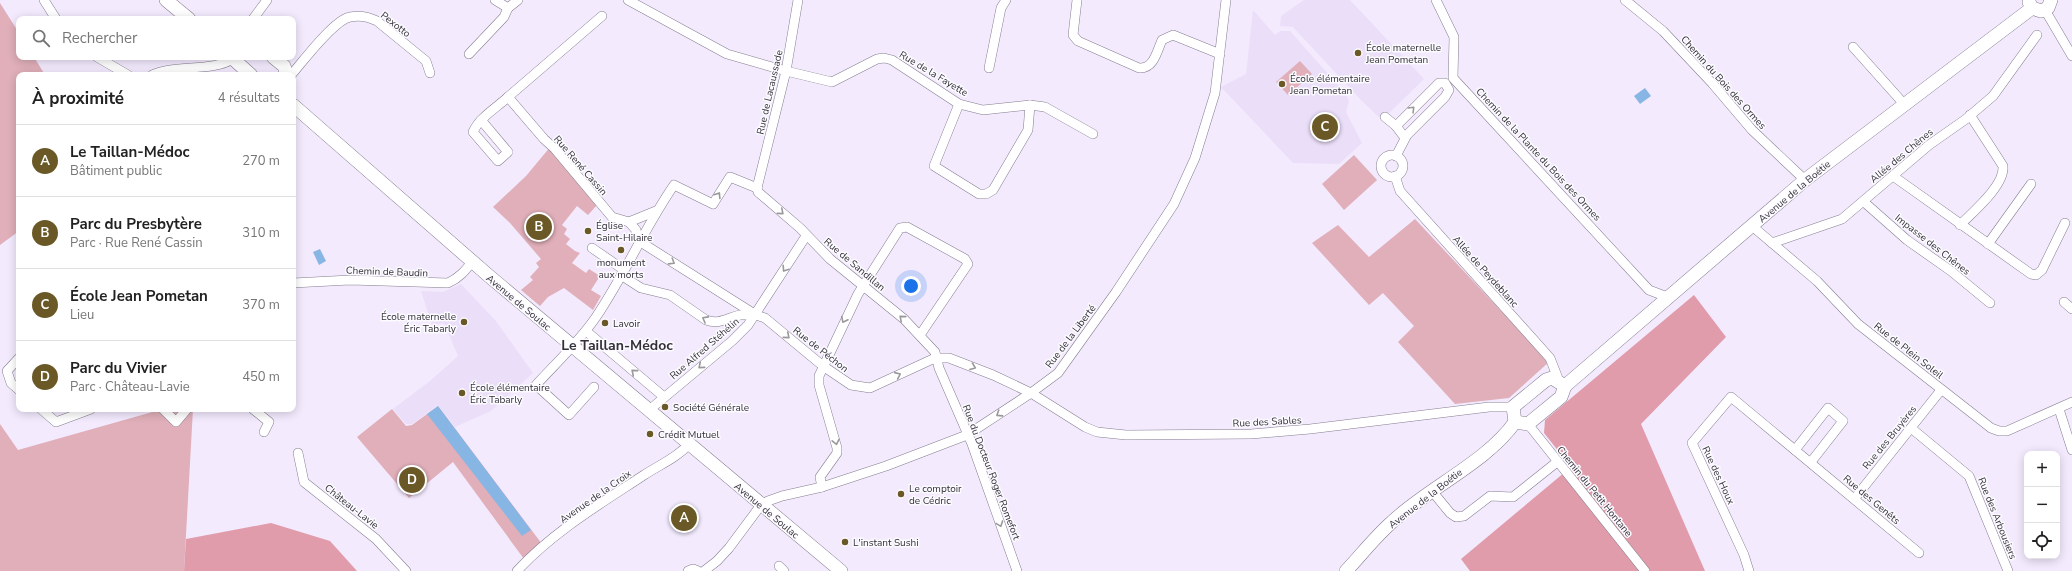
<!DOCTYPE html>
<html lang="fr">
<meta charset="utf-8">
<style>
body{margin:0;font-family:"Nunito Sans",sans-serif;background:#f2f2f2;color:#222}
.controls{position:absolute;right:12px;bottom:12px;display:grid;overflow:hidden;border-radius:8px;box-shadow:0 2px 10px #0003}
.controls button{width:36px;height:36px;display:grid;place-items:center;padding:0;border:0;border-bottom:1px solid #e0e0e0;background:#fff;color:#222;font:20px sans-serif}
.you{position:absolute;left:911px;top:286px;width:14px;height:14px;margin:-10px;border:3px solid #fff;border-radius:50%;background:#1a73e8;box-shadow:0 0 0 6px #1a73e833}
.badge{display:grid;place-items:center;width:26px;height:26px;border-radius:50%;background:#6a5927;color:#fff;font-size:13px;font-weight:700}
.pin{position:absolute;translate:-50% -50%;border:2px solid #fff;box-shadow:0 1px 4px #0006}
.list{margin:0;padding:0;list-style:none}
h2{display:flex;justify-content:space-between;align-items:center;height:52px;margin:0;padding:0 16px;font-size:17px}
h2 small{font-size:13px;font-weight:400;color:#767676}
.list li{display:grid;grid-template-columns:26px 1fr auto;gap:12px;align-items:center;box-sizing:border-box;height:72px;padding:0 16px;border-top:1px solid #e0e0e0}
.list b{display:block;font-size:15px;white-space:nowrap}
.list p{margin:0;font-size:13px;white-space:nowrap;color:#767676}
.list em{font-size:13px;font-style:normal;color:#767676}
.icon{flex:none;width:22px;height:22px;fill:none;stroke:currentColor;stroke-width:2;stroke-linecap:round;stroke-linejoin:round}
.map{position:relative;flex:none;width:2072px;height:571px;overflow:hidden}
.search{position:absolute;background:#fff;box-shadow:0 2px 10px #0003;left:16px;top:16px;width:280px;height:44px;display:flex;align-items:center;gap:10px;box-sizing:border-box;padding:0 14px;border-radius:8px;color:#767676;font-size:15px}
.panel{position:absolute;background:#fff;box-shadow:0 2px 10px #0003;left:16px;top:72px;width:280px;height:340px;border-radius:8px}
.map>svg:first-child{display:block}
.built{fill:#ebdef9}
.green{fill:#e0afb9}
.forest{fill:#e09cab}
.water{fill:#88b6e4}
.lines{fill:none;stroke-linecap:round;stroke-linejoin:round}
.minor-casing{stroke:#857d8f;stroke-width:10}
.secondary-casing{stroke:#857d8f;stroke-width:14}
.minor{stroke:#fff;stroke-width:9}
.secondary{stroke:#fff;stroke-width:13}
.oneway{stroke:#9a989c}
.poi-dot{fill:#6a5927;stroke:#fcfbff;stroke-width:1.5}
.labels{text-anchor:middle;stroke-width:3;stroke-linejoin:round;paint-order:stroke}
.street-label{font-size:10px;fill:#343038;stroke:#fcfbff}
.poi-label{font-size:10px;fill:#343038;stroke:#fcfbff;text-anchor:start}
.district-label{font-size:14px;font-weight:bold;fill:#343038;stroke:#fcfbff}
</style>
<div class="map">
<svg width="2072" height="571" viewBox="0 0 2072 571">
<rect width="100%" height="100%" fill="#f3eafe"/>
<g class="built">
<path d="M1304,0H1350L1424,79L1382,120L1361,100L1293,27L1280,26L1281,16Z"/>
<path d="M1253,10L1275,35L1280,31H1290L1346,94L1349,102L1346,112L1362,143L1339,164L1293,163L1221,87L1246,74Z"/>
<path d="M461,284L496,321L533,373L491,411L455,427L438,405L412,424H406L393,409L430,381L458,356L444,323L432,325L421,291L443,292Z"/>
</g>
<g class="green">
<path d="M0,3L19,33V57H34L45,75H19V231L0,245Z"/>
<path d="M1300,61L1312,74L1288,95L1276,82Z"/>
<path d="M551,146L597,205L588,215L577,206L562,225L567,229L564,234L570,239L566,244L575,251L580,253L572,263L586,273L589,269L600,276L591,290L601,296L593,310L564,288L548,297L540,306L521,290L533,280L530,277L539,267L536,263L541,259L510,223L493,207L526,176Z"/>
<path d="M1354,155L1377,180L1344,210L1322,184Z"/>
<path d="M1415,219L1549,362L1509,398L1455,404L1398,342L1414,326L1383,293L1369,305L1312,243L1338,225L1369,257Z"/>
<path d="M438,406L542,544L524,559L453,462L409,498L357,437L392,409L406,426L412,425Z"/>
<path d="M163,409H193L184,571H0V424L18,450Z"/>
</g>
<g class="forest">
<path d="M1694,295L1726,337L1641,424L1705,571H1470L1461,559L1571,467L1544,433L1545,420Z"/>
<path d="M271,523L330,541L357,571H184L186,539Z"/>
</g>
<g class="water">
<path d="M1645,88L1651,96L1640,104L1634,96Z"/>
<path d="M320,249L326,261L319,265L313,252Z"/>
<path d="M438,406L531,530L522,536L427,414Z"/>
</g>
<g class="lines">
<defs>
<g id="minor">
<path d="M44,0L56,19"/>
<path d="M495,0L508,8"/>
<path d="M628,0L727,54L786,71L832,82L877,59L884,58L892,60L959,104L983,110L1030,105L1045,107L1093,134"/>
<path d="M1077,0L1073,35L1078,41L1139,68C1154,69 1157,51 1162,40L1173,35L1220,54"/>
<path d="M1436,0L1454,37L1453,78L1649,290L1670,298"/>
<path d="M1625,0L1663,31L1712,83L1752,130L1805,180"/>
<path d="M508,8L518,0"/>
<path d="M2045,10L2072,56"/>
<path d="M602,16L508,97L544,139L555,149L612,217L629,222L636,230L639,241L756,315L765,318L823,366L851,385L870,388L935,358H949L993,375L1031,393L1085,427L1097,432L1126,435L1251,434L1310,429L1489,407H1513"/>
<path d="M253,19L267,0"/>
<path d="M1853,47L1904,104"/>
<path d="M469,54L504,17L508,8"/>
<path d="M97,57L128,75"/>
<path d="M989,68L1001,8L1006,0"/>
<path d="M152,75C175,64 213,72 232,59"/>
<path d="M289,75L292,74C303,61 334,20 350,17C359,15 369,17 377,21L426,61L430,73"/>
<path d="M959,104L934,166L979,194H986L993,190L1028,130L1030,105"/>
<path d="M1385,117L1396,126"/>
<path d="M481,120L508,152L498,161L473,132C479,118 496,108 508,97"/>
<circle cx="1392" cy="166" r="11"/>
<path d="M1396,156L1407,135L1445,97L1449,90L1445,83H1439L1396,126L1405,138"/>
<path d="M1395,176L1400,191L1550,358L1559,381"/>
<path d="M1893,176L2031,274L2036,275L2042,270L2065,223"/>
<path d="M757,188L758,192L800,228L830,259L904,319L935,352L939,368L972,444L1017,571"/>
<path d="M757,188L786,71L798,0"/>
<path d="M1864,202L1907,240L1951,271L1990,303"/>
<path d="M629,222L656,211"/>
<path d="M1960,225C1974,211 2005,185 2003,166L1970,115"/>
<path d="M1752,226L1817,281L1858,324L1991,428L1999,431H2007L2072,402"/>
<path d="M1772,243L1842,219L1929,145L1966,119L1993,96L2037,35"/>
<path d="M1988,244L2031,184"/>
<path d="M592,248L624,270"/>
<path d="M621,275L641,288L670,295L706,320C719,325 727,318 740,315C745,315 750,315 756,315"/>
<path d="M293,283L350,280L448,283C459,278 465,271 472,262"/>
<path d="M2064,302L2072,309"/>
<path d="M586,331L664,397"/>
<path d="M19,358L7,371L11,383L19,390"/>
<path d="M594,387L569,415L536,385C556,363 579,342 596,317C625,274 645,227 674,185L713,204L730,177L757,188"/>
<path d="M41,409L56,422L91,409"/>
<path d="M163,409L176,422L187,409"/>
<path d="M253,409L269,422L264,432"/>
<path d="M2059,409L2072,450"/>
<path d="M648,411L732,341L748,325L806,236"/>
<path d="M1528,424L1645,571"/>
<path d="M1911,428L1969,476L2008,571"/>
<path d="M1795,450L1828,408L1843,421L1811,462"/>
<path d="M298,453L304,482L376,539L406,571"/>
<path d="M822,487L820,477L837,453V448L819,385V376L858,294L900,228L907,227L965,259L968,264L920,335"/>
<path d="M1432,491L1450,513L1456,517L1464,516L1490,496L1513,497L1557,462"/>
<path d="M1855,498L1941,390"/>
<path d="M779,566L784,571"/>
<path d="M517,571C553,532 600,504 644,475C659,465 677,458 689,444"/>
<path d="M688,571L693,569L698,571"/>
<path d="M704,571L717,561L729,548L758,509L768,501L782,496L822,487L886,466L967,435L1031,393L1058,373L1116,292L1174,204L1195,158L1215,93L1226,0"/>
<path d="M1749,571L1744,555L1692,443L1731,397L1919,553"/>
</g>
<g id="secondary">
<path d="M166,0L189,19"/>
<path d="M2029,2L2032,8L2041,11L2048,8L2051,0"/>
<path d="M231,57L251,75"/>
<path d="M273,57L284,66L287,75"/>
<path d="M293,105L489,276L841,571"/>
<path d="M1565,386L1805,180L2032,8"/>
<path d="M1515,422L1513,407L1546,380L1552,378L1565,386"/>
<path d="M1515,422L1528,424L1561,397L1565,386"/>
<path d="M1346,571C1361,555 1375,537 1392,522C1428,488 1487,462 1515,422"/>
</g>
</defs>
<use href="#minor" class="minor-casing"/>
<use href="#secondary" class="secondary-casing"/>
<use href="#minor" class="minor"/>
<use href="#secondary" class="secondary"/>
</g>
<defs><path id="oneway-chevron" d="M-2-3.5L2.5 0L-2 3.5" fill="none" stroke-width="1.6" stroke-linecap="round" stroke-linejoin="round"/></defs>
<g class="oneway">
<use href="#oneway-chevron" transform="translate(1412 109) rotate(-45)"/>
<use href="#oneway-chevron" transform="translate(718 195) rotate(-58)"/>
<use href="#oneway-chevron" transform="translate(781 212) rotate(41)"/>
<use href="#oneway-chevron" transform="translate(672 262) rotate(32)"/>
<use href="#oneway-chevron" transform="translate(785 269) rotate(123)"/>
<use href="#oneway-chevron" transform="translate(902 318) rotate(-139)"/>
<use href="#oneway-chevron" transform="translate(705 319) rotate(-151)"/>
<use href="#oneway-chevron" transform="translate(844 320) rotate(117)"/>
<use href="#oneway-chevron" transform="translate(787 336) rotate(40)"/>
<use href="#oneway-chevron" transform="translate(701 366) rotate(140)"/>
<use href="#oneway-chevron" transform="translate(973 367) rotate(21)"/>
<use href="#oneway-chevron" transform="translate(634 372) rotate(-140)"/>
<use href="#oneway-chevron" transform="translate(898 375) rotate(-24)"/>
<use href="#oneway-chevron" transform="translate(999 414) rotate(147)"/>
<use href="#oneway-chevron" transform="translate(836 442) rotate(78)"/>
<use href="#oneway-chevron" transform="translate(1000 524) rotate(70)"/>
</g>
<g class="poi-dot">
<circle cx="1358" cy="53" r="4"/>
<circle cx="1282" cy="84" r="4"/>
<circle cx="588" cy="231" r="4"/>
<circle cx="621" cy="250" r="4"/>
<circle cx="464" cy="322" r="4"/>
<circle cx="605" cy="323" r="4"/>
<circle cx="462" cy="393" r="4"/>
<circle cx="665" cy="407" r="4"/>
<circle cx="650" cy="434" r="4"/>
<circle cx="901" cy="494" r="4"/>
<circle cx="845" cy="542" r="4"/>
</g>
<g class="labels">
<g class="street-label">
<text transform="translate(396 24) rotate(38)" y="4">Pexotto</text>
<text transform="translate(934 73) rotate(31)" y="4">Rue de la Fayette</text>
<text transform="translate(1724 82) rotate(48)" y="4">Chemin du Bois des Ormes</text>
<text transform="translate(769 92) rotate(-77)" y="4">Rue de Lacaussade</text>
<text transform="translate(1539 154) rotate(47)" y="4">Chemin de la Plante du Bois des Ormes</text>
<text transform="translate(1901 155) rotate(-40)" y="4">Allée des Chênes</text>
<text transform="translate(581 165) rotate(49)" y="4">Rue René Cassin</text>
<text transform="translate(1794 191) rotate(-40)" y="4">Avenue de la Boétie</text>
<text transform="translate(1933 244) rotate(38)" y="4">Impasse des Chênes</text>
<text transform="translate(855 264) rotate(40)" y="4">Rue de Sandillan</text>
<text transform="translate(387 271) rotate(2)" y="4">Chemin de Baudin</text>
<text transform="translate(1486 271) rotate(48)" y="4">Allée de Peydeblanc</text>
<text transform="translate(519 302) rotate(40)" y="4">Avenue de Soulac</text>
<text transform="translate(1070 336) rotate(-53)" y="4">Rue de la Liberté</text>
<text transform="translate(704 348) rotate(-41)" y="4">Rue Alfred Stéhélin</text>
<text transform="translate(821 349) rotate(38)" y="4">Rue de Péchon</text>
<text transform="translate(1909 350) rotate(38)" y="4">Rue de Plein Soleil</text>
<text transform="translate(1267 421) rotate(-3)" y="4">Rue des Sables</text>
<text transform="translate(1889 437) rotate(-51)" y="4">Rue des Bruyères</text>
<text transform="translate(992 472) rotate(69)" y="4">Rue du Docteur Roger Romefort</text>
<text transform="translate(1719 475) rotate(65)" y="4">Rue des Houx</text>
<text transform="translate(1595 491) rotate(51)" y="4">Chemin du Petit Hontane</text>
<text transform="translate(595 496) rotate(-35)" y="4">Avenue de la Croix</text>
<text transform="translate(1425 498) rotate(-38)" y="4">Avenue de la Boétie</text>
<text transform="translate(1872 499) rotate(40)" y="4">Rue des Genêts</text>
<text transform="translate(352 506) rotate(38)" y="4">Château-Lavie</text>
<text transform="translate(767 510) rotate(40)" y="4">Avenue de Soulac</text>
<text transform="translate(1998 518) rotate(68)" y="4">Rue des Arbousiers</text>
</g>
<g class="poi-label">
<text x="1366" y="51">École maternelle<tspan x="1366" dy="12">Jean Pometan</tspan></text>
<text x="1290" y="82">École élémentaire<tspan x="1290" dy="12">Jean Pometan</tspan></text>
<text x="596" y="229">Église<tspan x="596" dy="12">Saint-Hilaire</tspan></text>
<text x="621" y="266" text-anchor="middle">monument<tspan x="621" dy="12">aux morts</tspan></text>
<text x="456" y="320" text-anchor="end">École maternelle<tspan x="456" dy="12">Éric Tabarly</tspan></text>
<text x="613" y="327">Lavoir</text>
<text x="470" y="391">École élémentaire<tspan x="470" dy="12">Éric Tabarly</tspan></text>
<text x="673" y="411">Société Générale</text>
<text x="658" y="438">Crédit Mutuel</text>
<text x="909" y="492">Le comptoir<tspan x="909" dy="12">de Cédric</tspan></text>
<text x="853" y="546">L'instant Sushi</text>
</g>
<g class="district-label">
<text x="617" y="350">Le Taillan-Médoc</text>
</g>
</g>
</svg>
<div class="controls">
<button>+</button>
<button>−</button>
<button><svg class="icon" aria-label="locate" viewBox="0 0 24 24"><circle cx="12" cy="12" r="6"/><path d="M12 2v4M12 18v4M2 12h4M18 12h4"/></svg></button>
</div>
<div class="you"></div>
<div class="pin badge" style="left:684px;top:518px">A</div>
<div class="pin badge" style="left:539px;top:227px">B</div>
<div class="pin badge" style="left:1325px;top:127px">C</div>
<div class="pin badge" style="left:412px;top:480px">D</div>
<div class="search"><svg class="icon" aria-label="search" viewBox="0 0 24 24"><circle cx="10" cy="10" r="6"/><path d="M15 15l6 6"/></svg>Rechercher</div>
<section class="panel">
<h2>À proximité<small>4 résultats</small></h2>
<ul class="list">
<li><span class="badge">A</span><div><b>Le Taillan-Médoc</b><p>Bâtiment public</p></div><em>270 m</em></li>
<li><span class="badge">B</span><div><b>Parc du Presbytère</b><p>Parc · Rue René Cassin</p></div><em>310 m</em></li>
<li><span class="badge">C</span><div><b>École Jean Pometan</b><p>Lieu</p></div><em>370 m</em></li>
<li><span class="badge">D</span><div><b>Parc du Vivier</b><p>Parc · Château-Lavie</p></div><em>450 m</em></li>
</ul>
</section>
</div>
